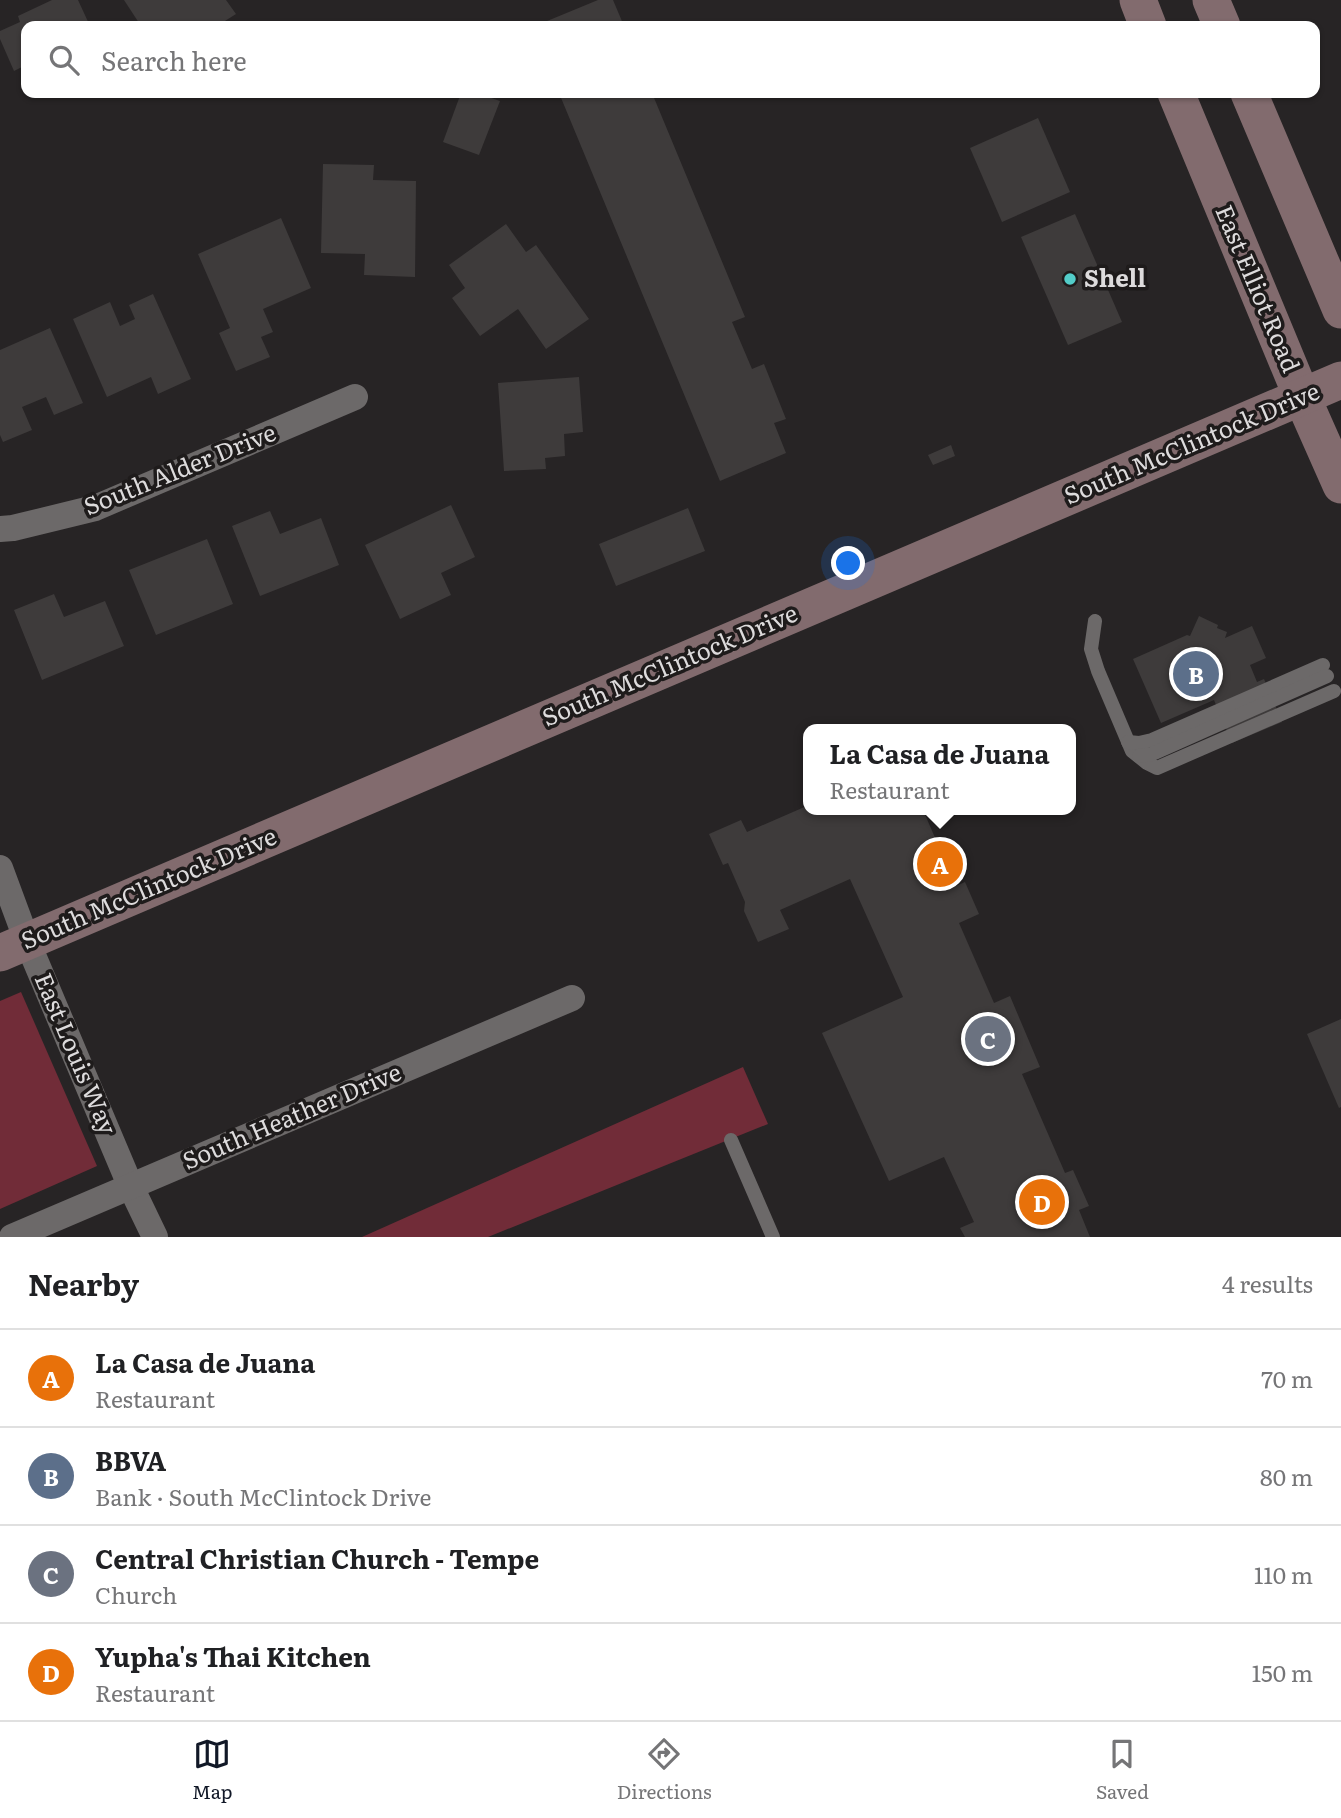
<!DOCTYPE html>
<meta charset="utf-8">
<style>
body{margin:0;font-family:Literata,serif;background:#f6f6f6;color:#202124}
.you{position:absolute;left:849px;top:564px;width:24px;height:24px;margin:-18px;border:5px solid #fff;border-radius:50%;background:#1a73e8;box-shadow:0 0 0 10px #1a73e833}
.badge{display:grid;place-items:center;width:46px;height:46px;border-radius:50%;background:#111827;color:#fff;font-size:23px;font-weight:700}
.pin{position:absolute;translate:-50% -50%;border:4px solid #fff;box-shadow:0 2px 7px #0006}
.popup{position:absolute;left:803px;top:724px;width:273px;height:91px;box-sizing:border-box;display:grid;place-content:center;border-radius:14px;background:#fff;filter:drop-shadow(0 2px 5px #0005);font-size:23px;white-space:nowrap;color:#757577}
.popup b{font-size:26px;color:#202124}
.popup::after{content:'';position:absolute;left:50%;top:100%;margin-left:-14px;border:14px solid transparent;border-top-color:#fff}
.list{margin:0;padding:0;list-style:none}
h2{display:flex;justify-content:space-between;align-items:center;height:91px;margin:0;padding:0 28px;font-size:30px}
h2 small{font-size:23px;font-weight:400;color:#757577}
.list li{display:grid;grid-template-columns:46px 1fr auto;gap:21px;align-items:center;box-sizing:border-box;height:98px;padding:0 28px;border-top:2px solid #e0e0e0}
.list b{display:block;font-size:26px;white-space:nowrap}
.list p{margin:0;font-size:23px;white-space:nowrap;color:#757577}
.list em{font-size:23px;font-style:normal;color:#757577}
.icon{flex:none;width:38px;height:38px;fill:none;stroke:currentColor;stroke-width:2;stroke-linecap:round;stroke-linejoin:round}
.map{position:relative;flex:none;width:1341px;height:1237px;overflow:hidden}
.search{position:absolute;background:#fff;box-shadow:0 2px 5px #0004;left:21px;right:21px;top:21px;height:77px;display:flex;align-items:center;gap:18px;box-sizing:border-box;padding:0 24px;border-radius:14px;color:#757577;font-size:26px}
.sheet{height:483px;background:#fff}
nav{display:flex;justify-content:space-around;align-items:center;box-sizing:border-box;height:98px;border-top:2px solid #e0e0e0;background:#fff;font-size:19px;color:#757577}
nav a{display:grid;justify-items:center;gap:4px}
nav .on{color:#111827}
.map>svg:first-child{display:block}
.green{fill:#712c38}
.building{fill:#3e3b3b}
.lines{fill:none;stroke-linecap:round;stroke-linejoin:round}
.service{stroke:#6c6969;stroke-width:14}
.minor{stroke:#6c6969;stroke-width:26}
.secondary{stroke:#826b6e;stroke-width:37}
.poi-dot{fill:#53cdc9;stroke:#1e1b1b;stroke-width:2.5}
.labels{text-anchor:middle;stroke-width:7;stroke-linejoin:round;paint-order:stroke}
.poi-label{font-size:24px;font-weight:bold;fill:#dddbdc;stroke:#1e1b1b;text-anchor:start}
.street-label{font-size:24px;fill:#dddbdc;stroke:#1e1b1b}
</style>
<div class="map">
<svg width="1341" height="1237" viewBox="0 0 1341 1237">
<rect width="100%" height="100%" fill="#272425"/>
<g class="green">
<path d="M21,992L97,1166L0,1209V1001Z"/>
<path d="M743,1067L768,1124L488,1237H362Z"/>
</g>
<g class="building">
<path d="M52,0H78L90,26H26V65L14,71L0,39V31L20,22L18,16Z"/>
<path d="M124,0H226L236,14L217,26H141Z"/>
<path d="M598,0H613L624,26H535Z"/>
<path d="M461,93H477L500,101L479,155L443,142Z"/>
<path d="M559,93H652L745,317L732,322L752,369L764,364L786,419L774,423L786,453L720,481Z"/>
<path d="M1038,118L1070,192L1002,222L970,148Z"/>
<path d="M323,164L374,165L373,180L416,181L415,277L364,275L365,254L321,253Z"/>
<path d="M1075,214L1122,322L1068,345L1021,237Z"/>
<path d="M281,218L311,288L263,309L273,332L261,337L270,357L236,371L219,333L230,328L198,254Z"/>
<path d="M506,224L526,252L536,245L589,319L546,349L518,309L480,336L452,298L465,288L449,265Z"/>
<path d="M153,294L191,379L158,394L151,377L107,397L73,319L110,302L120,326L135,319L129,305Z"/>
<path d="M50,328L83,403L54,415L46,397L22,407L32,430L3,442L0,435V350Z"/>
<path d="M579,377L583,432L564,434L565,456L545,458L546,469L504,471L498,383Z"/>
<path d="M951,445L955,456L933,465L928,455Z"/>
<path d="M451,505L475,557L441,573L451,595L400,619L365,545Z"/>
<path d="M688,508L705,551L616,586L599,544Z"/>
<path d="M270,511L280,534L321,518L339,565L260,596L232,526Z"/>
<path d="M207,539L233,604L156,635L129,570Z"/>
<path d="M54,594L64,617L105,601L124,646L42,680L14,610Z"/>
<path d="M1199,616L1218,625L1217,628L1227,632L1225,638L1252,626L1266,658L1250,665L1257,682L1264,679L1282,722L1232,743L1214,700L1161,723L1133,659L1187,635L1190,636Z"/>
<path d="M809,805V810H923L956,886L965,882L979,914L959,923L994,1003L1010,996L1040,1067L1022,1074L1065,1173L1073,1170L1089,1206L1079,1210L1090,1237H965L960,1228L974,1222L944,1157L889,1181L822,1033L903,997L850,879L780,910L789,929L758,942L744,911L745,902L728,863L723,865L709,834L741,820L747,832Z"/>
<path d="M1341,1019V1107L1339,1108L1307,1034Z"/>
</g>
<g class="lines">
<g class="service">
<path d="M1095,621L1091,649L1098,671L1132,751L1147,763L1157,768L1334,691"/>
<path d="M1128,742L1139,743L1152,740L1323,665"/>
<path d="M1139,756L1152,754L1327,676"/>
<path d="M731,1140L773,1237"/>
</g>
<g class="minor">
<path d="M0,529L13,528L95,508L355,397"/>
<path d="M0,868L27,941L130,1185L155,1237"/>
<path d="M12,1237L572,998"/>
</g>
<g class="secondary">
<path d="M1138,0L1148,26"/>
<path d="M1211,0L1222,26"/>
<path d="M1176,93L1302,397L1341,485"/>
<path d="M1249,93L1341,310"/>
<path d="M0,953L1341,380"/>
</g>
</g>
<circle class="poi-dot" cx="1070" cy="279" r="7"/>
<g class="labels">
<g class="poi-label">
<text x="1084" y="287">Shell</text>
</g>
<g class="street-label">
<text transform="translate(1257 289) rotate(67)" y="8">East Elliot Road</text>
<text transform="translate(1192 444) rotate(-23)" y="8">South McClintock Drive</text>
<text transform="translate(180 470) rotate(-22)" y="8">South Alder Drive</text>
<text transform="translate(670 666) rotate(-23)" y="8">South McClintock Drive</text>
<text transform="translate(149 889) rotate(-23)" y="8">South McClintock Drive</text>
<text transform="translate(75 1054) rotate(67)" y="8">East Louis Way</text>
<text transform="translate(292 1117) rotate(-23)" y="8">South Heather Drive</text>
</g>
</g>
</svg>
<div class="you"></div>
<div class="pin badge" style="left:940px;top:864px;background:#e8710a">A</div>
<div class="popup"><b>La Casa de Juana</b>Restaurant</div>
<div class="pin badge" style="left:1196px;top:674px;background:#5c6f8a">B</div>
<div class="pin badge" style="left:988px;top:1039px;background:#6b7280">C</div>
<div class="pin badge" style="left:1042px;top:1202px;background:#e8710a">D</div>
<div class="search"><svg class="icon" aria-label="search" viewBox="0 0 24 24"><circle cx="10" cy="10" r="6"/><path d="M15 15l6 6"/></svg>Search here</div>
</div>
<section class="sheet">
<h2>Nearby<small>4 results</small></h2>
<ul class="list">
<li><span class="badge" style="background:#e8710a">A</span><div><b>La Casa de Juana</b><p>Restaurant</p></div><em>70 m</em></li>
<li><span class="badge" style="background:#5c6f8a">B</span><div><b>BBVA</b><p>Bank · South McClintock Drive</p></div><em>80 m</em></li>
<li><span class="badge" style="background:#6b7280">C</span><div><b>Central Christian Church - Tempe</b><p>Church</p></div><em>110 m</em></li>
<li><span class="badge" style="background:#e8710a">D</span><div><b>Yupha's Thai Kitchen</b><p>Restaurant</p></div><em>150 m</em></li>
</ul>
</section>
<nav>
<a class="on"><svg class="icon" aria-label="map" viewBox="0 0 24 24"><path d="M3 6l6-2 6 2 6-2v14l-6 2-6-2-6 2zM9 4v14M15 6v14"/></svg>Map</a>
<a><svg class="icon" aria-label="directions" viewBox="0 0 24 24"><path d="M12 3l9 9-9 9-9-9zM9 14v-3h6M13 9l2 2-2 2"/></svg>Directions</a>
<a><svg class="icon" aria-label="saved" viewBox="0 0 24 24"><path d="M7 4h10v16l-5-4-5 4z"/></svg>Saved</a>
</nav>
